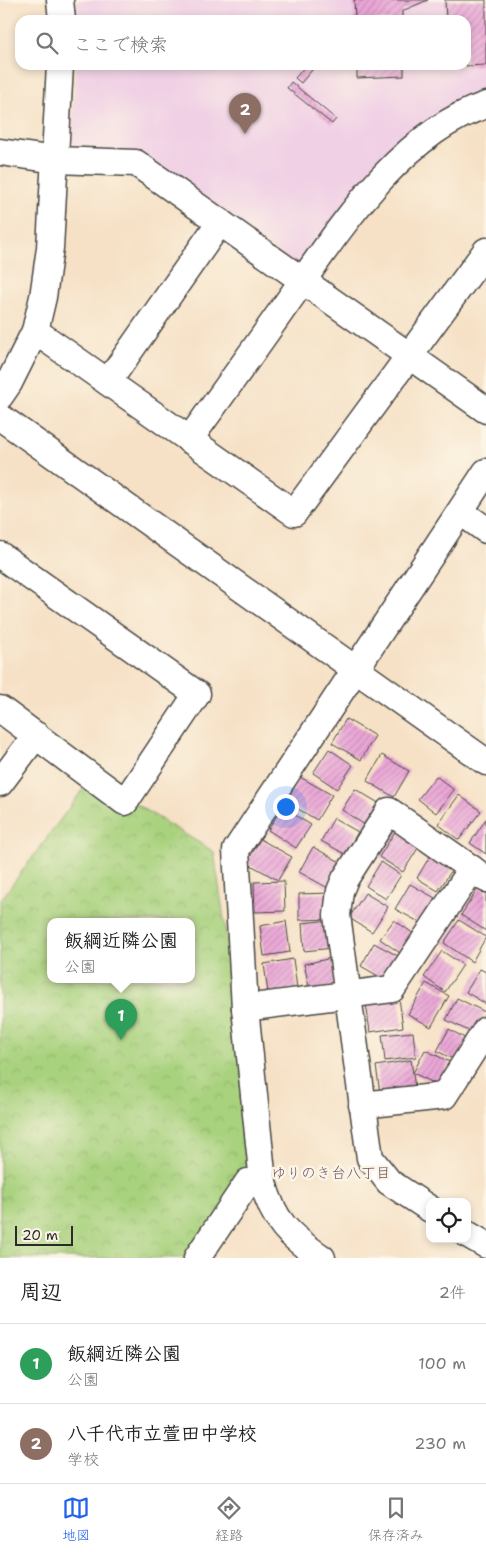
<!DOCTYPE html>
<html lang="ja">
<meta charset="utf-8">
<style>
body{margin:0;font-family:"Shantell Sans","Klee One",sans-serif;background:#f6f6f6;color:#222}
.controls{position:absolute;right:15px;bottom:15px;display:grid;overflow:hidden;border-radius:10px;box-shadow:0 2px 8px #0003}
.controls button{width:45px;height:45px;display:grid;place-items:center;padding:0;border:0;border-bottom:1px solid #e0e0e0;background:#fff;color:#222;font:25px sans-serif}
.scale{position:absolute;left:15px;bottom:12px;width:58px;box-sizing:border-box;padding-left:5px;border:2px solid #2b2b2b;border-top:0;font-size:14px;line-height:18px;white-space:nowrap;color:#2b2b2b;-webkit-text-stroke:4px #fcf5e5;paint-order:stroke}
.you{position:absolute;left:285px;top:806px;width:18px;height:18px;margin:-12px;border:4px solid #fff;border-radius:50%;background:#1a73e8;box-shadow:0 0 0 8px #1a73e833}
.badge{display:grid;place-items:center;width:32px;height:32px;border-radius:50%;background:#2563eb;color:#fff;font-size:16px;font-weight:700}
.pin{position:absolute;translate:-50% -41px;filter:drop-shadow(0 1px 2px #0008)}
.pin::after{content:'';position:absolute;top:26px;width:18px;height:15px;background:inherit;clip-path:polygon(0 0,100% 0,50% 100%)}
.popup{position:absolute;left:47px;top:918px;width:148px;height:65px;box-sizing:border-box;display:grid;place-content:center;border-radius:10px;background:#fff;filter:drop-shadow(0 1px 4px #0005);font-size:16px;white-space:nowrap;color:#767676}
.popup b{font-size:19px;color:#222}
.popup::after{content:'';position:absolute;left:50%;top:100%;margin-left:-10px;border:10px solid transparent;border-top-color:#fff}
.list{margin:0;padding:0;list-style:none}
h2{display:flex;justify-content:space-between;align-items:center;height:65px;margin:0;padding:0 20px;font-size:21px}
h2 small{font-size:16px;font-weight:400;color:#767676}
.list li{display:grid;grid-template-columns:32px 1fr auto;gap:15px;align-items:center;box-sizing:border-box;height:80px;padding:0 20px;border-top:1px solid #e0e0e0}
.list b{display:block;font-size:19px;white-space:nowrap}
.list p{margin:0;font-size:16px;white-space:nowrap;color:#767676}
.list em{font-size:16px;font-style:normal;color:#767676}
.icon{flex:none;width:28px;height:28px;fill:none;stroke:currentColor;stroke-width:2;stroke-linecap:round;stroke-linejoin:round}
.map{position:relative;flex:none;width:486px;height:1258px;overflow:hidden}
.search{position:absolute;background:#fff;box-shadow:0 2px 8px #0003;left:15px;right:15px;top:15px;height:55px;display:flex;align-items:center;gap:12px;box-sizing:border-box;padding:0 18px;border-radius:15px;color:#767676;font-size:19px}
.sheet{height:225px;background:#fff}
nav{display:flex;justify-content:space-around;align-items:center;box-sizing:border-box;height:70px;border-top:1px solid #e0e0e0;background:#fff;font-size:14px;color:#767676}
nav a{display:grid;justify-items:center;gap:2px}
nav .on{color:#2563eb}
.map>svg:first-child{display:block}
.built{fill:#f0d0e5}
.park{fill:url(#park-crowns);stroke:#6a7e54;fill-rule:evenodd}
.building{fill:url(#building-hatch)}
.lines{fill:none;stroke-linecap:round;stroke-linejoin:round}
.minor-casing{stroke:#494642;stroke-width:29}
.minor{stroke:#fff;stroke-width:26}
.labels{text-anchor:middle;stroke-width:5;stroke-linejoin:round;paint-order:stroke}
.neighbourhood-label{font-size:15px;fill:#6e5668;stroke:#fcf5e5}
</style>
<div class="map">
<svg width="486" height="1258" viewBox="0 0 486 1258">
<defs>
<pattern id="park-crowns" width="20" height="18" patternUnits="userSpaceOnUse" patternTransform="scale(1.25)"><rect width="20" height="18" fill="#a9d27e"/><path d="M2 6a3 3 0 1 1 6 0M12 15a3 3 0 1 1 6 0" fill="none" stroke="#92b46d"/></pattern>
<pattern id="building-hatch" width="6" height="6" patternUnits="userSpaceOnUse" patternTransform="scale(1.25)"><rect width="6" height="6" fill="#eba7d8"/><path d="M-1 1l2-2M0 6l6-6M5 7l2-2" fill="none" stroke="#bf88af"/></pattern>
</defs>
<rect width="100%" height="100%" fill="#fcf5e5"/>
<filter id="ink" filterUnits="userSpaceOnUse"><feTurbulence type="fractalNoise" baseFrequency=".02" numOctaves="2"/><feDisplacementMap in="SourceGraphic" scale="10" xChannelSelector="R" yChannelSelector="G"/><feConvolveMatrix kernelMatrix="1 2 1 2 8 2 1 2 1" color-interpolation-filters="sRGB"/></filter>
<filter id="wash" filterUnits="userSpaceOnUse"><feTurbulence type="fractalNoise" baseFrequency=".0096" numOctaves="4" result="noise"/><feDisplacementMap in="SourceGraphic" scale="20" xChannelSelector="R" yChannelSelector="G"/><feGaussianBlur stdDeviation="1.12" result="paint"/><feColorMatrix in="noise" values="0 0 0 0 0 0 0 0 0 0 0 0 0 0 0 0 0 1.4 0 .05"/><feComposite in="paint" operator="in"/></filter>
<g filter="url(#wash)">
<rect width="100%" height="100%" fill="#f6e1c6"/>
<path class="built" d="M77,0H486V95L305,264L296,265L138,153L81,151L72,143L76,65H466V20H78Z"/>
<path class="park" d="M92,777L214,852L263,1182L196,1258H0V901ZM51,921H191V979H51Z"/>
<g id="blocks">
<g class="building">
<path d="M354,0H428L402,11V20H352L355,17Z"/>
<path d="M445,0H486V65L466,66V20H446Z"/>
<path d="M306,65L312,70L301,83L295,78Z"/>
<path d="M357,65H404V76L357,78Z"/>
<path d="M291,82L336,119L332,124L287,88Z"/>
<path d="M346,719L375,736L361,760L332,743Z"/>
<path d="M329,749L353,765L337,789L313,773Z"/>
<path d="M382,755L409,771L394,797L367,781Z"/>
<path d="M436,776L454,790L436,813L418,799Z"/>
<path d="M300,777L332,795L317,820L286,802Z"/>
<path d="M355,789L382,805L368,827L342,810Z"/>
<path d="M459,795L481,811L459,840L438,824Z"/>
<path d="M282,807L311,825L296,848L268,830Z"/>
<path d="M334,818L358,832L345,854L321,841Z"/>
<path d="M486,819V854L470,843Z"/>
<path d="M396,830L420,845L403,872L379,857Z"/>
<path d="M260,839L292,857L278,880L247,863Z"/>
<path d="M313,847L342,863L328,888L299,872Z"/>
<path d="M430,856L452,870L438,891L417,878Z"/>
<path d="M381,862L401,875L386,899L366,886Z"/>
<path d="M284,881L285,911L255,912L254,882Z"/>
<path d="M410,884L435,898L421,923L395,909Z"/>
<path d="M479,887L486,891V931L461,915Z"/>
<path d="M331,893L332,919L299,920V894Z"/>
<path d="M365,893L388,907L372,932L349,918Z"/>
<path d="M330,920L333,948L304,951L302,923Z"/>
<path d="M394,920L414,934L400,953L380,939Z"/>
<path d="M459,920L486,937L472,962L444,943Z"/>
<path d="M286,921L290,952L264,956L260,926Z"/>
<path d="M374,943L398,956L385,980L361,966Z"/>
<path d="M442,951L463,965L445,992L424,977Z"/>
<path d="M332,958L338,985L310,991L304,964Z"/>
<path d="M293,959L297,988L268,993L264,964Z"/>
<path d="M480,969L486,972V1004L466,992Z"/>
<path d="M426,983L449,996L431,1027L408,1014Z"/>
<path d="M399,998L403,1027L370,1032L366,1003Z"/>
<path d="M457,998L485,1012L475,1034L446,1020Z"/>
<path d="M449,1029L468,1040L457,1061L437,1051Z"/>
<path d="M413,1032L416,1057L385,1061L382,1035Z"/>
<path d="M425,1050L450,1062L438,1085L413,1073Z"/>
<path d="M411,1060L415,1088L380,1093L376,1066Z"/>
</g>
</g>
</g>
<g filter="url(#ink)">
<use href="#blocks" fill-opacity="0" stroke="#494642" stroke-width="1"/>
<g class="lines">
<defs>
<g id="minor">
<path d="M60,0L62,20"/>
<path d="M0,152L56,160L136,163L486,410"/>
<path d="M35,331L294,513L486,251"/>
<path d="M108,382L220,222"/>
<path d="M0,396L9,383L35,331L43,297L50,248L60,65"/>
<path d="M0,417L486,762"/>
<path d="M189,440C223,393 256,347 289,300C339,230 400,133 486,105"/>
<path d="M461,512L486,530"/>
<path d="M0,555L197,694L125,802L0,709"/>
<path d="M0,783L36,735"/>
<path d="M245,1008L392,989L472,869L486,879"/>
<path d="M362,1105L444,1096L486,1030"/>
<path d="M430,1209L389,1182L370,1158L337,915L340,891L345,879L389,811L472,869"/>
<path d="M467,1234L486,1245"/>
<path d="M197,1258L248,1182H263"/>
<path d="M322,1258C289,1236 273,1221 263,1182L245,1008L236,850L486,472"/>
</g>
</defs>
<use href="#minor" class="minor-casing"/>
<use href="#minor" class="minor"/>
</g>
</g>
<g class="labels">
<g class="neighbourhood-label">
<text x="331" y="1178">ゆりのき台八丁目</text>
</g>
</g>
</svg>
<div class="controls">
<button><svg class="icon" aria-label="locate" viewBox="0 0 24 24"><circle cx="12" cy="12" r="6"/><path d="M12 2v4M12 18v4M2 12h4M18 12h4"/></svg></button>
</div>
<div class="scale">20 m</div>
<div class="you"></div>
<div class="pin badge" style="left:121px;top:1040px;background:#2e9e5b">1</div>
<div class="popup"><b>飯綱近隣公園</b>公園</div>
<div class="pin badge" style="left:245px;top:134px;background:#8d6e63">2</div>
<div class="search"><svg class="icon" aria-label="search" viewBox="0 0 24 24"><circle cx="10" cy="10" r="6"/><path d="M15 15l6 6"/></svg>ここで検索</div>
</div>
<section class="sheet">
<h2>周辺<small>2件</small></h2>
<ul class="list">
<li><span class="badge" style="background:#2e9e5b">1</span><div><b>飯綱近隣公園</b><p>公園</p></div><em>100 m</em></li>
<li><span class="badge" style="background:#8d6e63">2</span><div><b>八千代市立萱田中学校</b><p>学校</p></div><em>230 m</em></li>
</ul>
</section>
<nav>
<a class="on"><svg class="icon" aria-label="map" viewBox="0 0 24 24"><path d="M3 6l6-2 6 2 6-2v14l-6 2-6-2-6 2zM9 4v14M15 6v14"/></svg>地図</a>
<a><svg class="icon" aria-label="directions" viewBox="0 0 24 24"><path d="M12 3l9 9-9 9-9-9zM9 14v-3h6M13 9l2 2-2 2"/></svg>経路</a>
<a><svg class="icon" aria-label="saved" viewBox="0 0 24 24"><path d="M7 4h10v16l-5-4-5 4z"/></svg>保存済み</a>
</nav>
